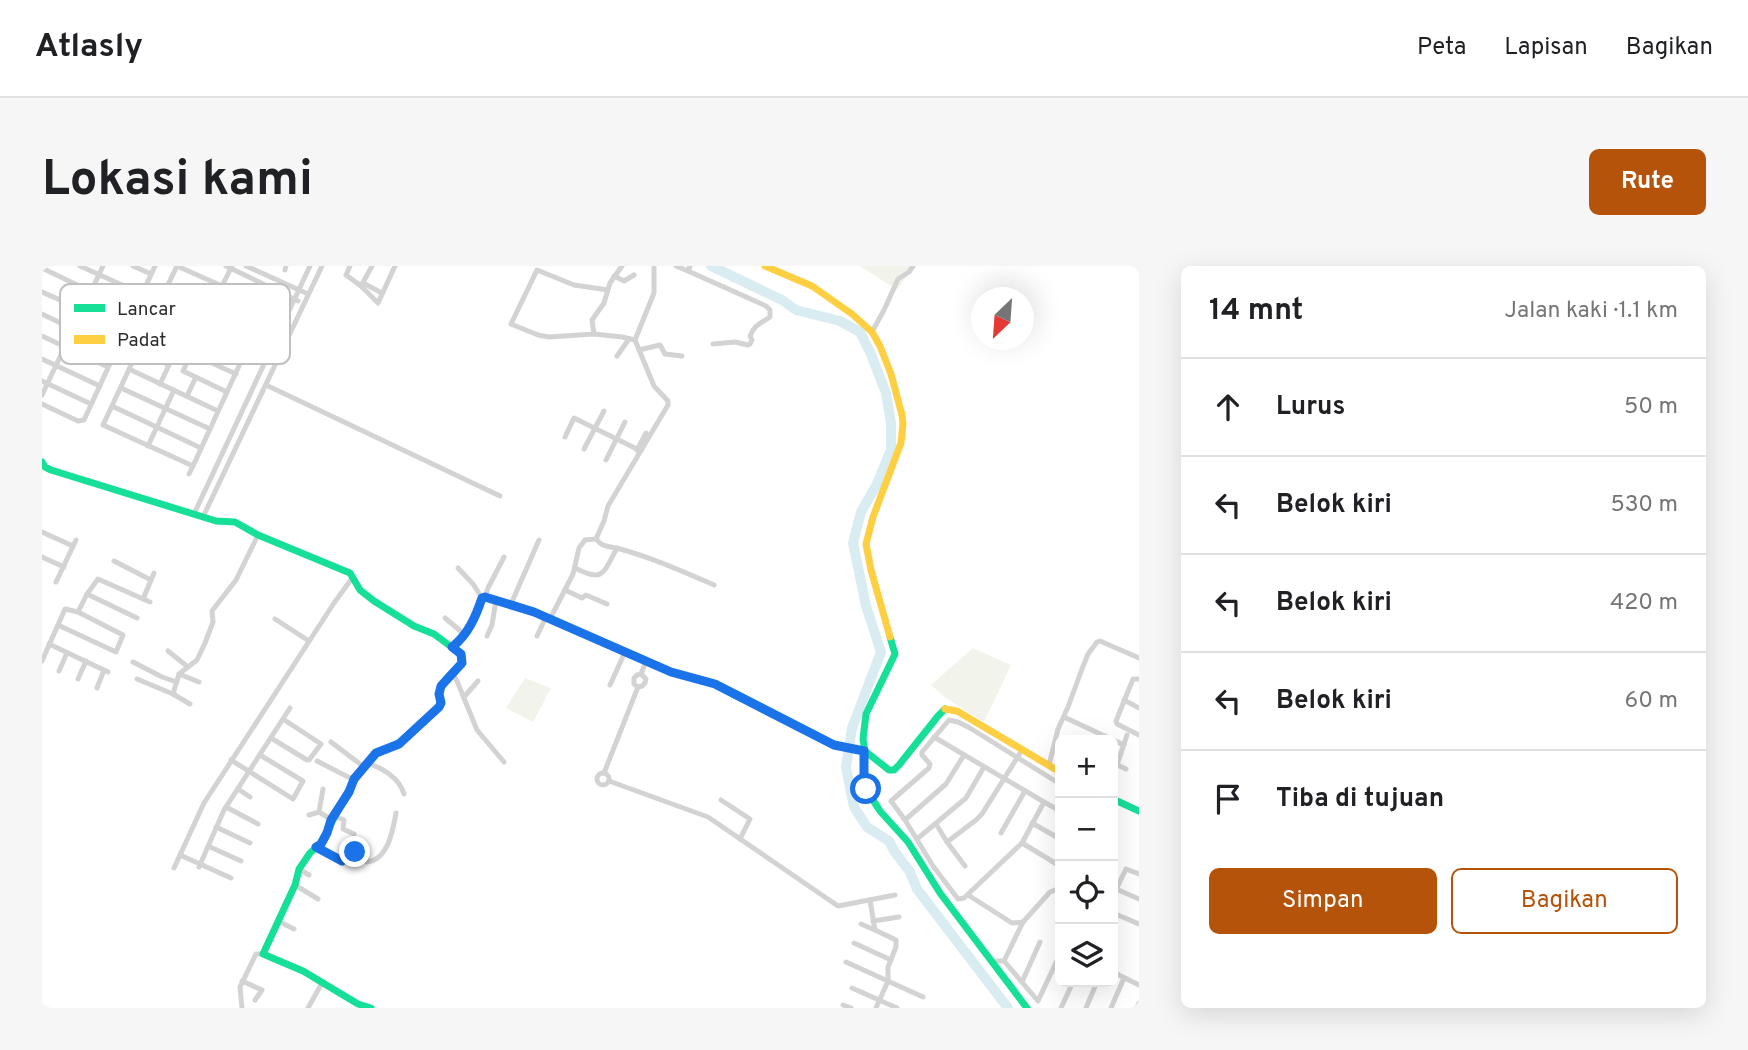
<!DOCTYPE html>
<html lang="id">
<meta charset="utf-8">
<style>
body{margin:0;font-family:Overpass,sans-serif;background:#f6f6f6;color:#202124}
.controls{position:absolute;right:21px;bottom:21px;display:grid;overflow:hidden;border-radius:10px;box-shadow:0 7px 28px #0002}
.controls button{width:63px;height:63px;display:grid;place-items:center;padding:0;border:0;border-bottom:2px solid #e0e0e0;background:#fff;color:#202124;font:35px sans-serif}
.compass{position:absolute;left:929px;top:21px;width:63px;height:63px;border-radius:50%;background:#fff;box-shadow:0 7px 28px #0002;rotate:205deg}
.stop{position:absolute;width:21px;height:21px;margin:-16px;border:5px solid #1a73e8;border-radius:50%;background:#fff}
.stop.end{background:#1a73e8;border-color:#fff;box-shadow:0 2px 7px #0008}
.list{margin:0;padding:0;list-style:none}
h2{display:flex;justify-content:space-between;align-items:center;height:91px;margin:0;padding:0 28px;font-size:30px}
h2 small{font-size:23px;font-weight:400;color:#757577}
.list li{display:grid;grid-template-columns:46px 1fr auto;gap:21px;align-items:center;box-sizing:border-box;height:98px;padding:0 28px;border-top:2px solid #e0e0e0}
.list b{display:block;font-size:26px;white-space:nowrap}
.list em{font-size:23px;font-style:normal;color:#757577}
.actions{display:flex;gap:14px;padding:21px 28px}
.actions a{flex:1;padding:16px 0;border:2px solid #b45309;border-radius:10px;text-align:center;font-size:24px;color:#b45309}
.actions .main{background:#b45309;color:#fff}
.icon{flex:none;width:38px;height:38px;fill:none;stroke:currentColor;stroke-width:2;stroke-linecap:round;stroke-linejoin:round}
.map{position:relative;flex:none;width:1097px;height:742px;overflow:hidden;border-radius:10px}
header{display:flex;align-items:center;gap:42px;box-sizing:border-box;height:98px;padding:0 35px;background:#fff;border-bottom:2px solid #e0e0e0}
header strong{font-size:33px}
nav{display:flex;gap:38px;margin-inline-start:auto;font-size:24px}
.intro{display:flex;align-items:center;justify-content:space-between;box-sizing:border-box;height:168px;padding:0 42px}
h1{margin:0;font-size:49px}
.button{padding:18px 32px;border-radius:10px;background:#b45309;color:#fff;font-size:24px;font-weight:700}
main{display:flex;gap:42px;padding:0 42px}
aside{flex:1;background:#fff;border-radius:10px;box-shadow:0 7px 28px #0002}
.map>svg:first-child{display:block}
.green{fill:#f2f4eb}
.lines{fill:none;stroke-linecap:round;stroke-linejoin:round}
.river{stroke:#d8ecf1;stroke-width:10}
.street{stroke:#d3d3d3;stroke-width:5}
.fast{stroke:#16e098;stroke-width:7}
.slow{stroke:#ffcf43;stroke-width:7}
.route{stroke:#1a73e8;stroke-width:9}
.key{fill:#fff;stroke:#c0c0c0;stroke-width:2}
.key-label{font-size:19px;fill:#2e2e2e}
</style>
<header>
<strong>Atlasly</strong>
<nav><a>Peta</a><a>Lapisan</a><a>Bagikan</a></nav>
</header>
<div class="intro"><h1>Lokasi kami</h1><a class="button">Rute</a></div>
<main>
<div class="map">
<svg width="1097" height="742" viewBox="0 0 1097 742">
<rect width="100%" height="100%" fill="#fff"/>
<g class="green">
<path d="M818,0H872L855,24Z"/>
<path d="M931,382L969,399L942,456L904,432L889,419Z"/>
<path d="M483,412L509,422L491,456L464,442Z"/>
</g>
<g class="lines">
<path class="river" d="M669,0L740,34L754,44L798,55L818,66L828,86L844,127L849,157V184L835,218L819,246L811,277L824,340L839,386L810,462L804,501L812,541L825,561L847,575L853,586L868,606L875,623L966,742"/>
<g class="street">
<path d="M38,0L100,28"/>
<path d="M91,0L109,8"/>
<path d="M135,0L180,20L141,105L185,126"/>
<path d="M135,0L112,48L176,77"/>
<path d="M184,0L256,35"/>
<path d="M190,0L180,20L198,29L193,40"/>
<path d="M204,0L266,28"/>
<path d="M308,0L304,9L319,20"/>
<path d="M330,0L319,20L336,37L353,0"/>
<path d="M634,0L646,5L648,0"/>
<path d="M0,2L91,46"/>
<path d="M243,4L244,0"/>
<path d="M646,5L724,40L728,44V51C719,57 712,59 708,70L710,74L708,78L706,79L693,76L671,78"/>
<path d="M572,10L582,15L592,9"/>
<path d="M321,17L340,27"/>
<path d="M126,18L171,39"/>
<path d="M566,24L532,19L495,4L469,58L496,69L507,71L552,68L580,71L593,74"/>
<path d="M0,26L84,63"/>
<path d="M118,37L163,58"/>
<path d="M0,48L74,84"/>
<path d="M184,59L210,71"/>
<path d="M830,66L842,44L856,13L867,6L871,0"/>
<path d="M104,67L112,48"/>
<path d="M552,68L550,54L562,37L568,17L580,0"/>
<path d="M0,70L66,101"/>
<path d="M96,84L127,99L118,118"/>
<path d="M597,84L618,79L623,88L640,90"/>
<path d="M575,90L587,73"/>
<path d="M0,93L58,120"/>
<path d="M87,103L176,145"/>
<path d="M0,115L49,138"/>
<path d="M224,119L458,230"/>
<path d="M79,122L168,163"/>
<path d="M0,129L61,0"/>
<path d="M145,130L154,111"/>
<path d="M0,138L36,155L42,154L113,0"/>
<path d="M70,140L159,182"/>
<path d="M523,171L532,152L599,185"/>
<path d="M106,180L132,124"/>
<path d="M542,183L562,145"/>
<path d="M595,184L604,167"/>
<path d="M564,194L583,156"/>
<path d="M151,200L61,159L104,67L194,108"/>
<path d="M147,208L151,200L219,52L193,40L176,77L202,89"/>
<path d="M152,248L268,0"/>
<path d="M161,251L280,0"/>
<path d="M0,266L31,280"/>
<path d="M554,273C561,282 568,280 578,283C611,292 642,306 672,319"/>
<path d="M0,291L22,301"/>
<path d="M72,295L109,314"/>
<path d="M416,302L431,318L440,332"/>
<path d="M533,302C562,317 561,307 575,282"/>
<path d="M14,316L34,274"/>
<path d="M523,324L540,332L544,329L565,338"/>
<path d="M45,328L95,352"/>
<path d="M443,331L446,322L462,291"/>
<path d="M101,333L112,307"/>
<path d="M469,338L497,274"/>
<path d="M403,352L422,368"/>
<path d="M233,353L267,375"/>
<path d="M508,353L531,308L537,282L543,274L554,273L562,255L566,240L626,139V135L612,120L593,74L612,27V0"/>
<path d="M16,359L74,386L81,369L36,346"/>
<path d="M445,370L450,359L454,334"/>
<path d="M495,370L504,351"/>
<path d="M7,378L66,406"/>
<path d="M126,385L146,401"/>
<path d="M0,395L23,343L36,346L45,328L56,313L108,336"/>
<path d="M91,396L120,411L135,416"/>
<path d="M17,405L25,387"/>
<path d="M137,408L157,416"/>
<path d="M411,408L415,415L435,464L462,496"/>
<path d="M599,408L604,413L603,417L600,420L596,421L592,418V412L595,409L599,408L604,395"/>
<path d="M36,413L44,395"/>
<path d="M95,413L131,428L137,408L155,394L163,377L171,356L170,345L194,314L216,269"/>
<path d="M1097,413H1091L1074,455L1075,458L1097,469"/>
<path d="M568,419L583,386"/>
<path d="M55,422L62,404"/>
<path d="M131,428L148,438"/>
<path d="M422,431L436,415"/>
<path d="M1082,434L1097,442"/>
<path d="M1024,452L1082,479"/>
<path d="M892,471L1002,536"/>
<path d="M229,472L265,494H267L279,478L241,453"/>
<path d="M289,476L322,501"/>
<path d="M189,494L251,533L261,515L218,489"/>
<path d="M275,495L312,514"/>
<path d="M326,497C341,503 357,511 362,528"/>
<path d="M1071,497L1084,503"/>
<path d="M1007,499L1016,463L1026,441L1040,403L1046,388L1055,376L1058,375L1097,392"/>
<path d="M1075,499L1085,469"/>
<path d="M562,507L596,421"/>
<circle cx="561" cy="513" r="6"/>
<path d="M567,515L666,551L796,640L853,629"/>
<path d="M1018,518L928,462L916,456L907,454L880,486V489L888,498L887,502L849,535L863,554L891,600L916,633L922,632L980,577L1018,600"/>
<path d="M196,523L208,531"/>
<path d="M281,523L277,546L290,554"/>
<path d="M679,534L708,553L698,573"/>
<path d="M184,541L216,558"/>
<path d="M267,549L277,546"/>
<path d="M292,550L302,554L301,563L312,568"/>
<path d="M863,554L904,518L922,489"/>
<path d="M990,557L1018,573"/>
<path d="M894,558L905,576"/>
<path d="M174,561L208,577"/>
<path d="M959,567L983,525"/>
<path d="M875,573L924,532L942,501"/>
<path d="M980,577L1002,536L1018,545"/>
<path d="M166,580L199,595"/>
<path d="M274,581L299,595L313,586L325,596C346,594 351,564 354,547"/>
<path d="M138,589L189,612"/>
<path d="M923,600L905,576L934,554L940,548L980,484"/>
<path d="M157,601L182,544L248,442"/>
<path d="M132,602L162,537L292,337L311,311"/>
<path d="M257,603L267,609"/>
<path d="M253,619L276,633"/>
<path d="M1074,623L1097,633"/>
<path d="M926,629L970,657L981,656"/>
<path d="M1071,630L1084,603L1097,608"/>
<path d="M828,634L833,664L854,674V681L846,701V715L834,742"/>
<path d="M1071,647L1097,658"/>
<path d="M236,655L252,663"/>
<path d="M831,655L857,651"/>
<path d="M819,658L833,664"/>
<path d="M812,677L849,694"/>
<path d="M955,695H962L996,735L1018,688"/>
<path d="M962,695L981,656L1008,626L1018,622"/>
<path d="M804,696L881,731"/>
<path d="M1071,706L1097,719"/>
<path d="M200,715L220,724L213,734"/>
<path d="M980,716L998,676"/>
<path d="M810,722L855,742"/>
<path d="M801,739L809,742"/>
<path d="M200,742L198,721L214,688H221"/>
<path d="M266,742L280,717"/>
<path d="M1019,742L1031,716"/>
<path d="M1044,742L1055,716"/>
<path d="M1069,742L1082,712"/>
<path d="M1095,742L1097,737"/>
</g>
<g class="fast">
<path d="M0,196L3,201L9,204L174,255L193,256L216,269L308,307L318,324L332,335L372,360L392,368L419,388L420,397C413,405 400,414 398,424C396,430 399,435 397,441L357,477L334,487L312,514L279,577L268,587L257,603L253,619L221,688L261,705L316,738L329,742"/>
<path d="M848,371L853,388L824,448L821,473L823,485L822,507L824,523L838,545L866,576L898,627L985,742"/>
<path d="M410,381L421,371L429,359L440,332L443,331L492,346L629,406L673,418L792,479L823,485L847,504H852L857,499L896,450L903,443"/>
<path d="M1071,533L1097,545"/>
</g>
<g class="slow">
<path d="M723,0L770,20L810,48L830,66L838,80L849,108L860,149L861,158L859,177L831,251L824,278L829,304L848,371"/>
<path d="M903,443L915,445L1018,506"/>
</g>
</g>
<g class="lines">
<path class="route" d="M313,586L300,595L274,581L279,578L285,567L289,554L307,526L312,513L334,487L357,478L397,441L399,437L397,428L399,420L420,397L419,388L410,381C426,369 434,350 440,332L443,331L492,346L629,406L673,418L792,479L822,485V508L824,523"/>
</g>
<rect x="18" y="18" width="230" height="80" rx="10" class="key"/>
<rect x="32" y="38" width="31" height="8" fill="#16e098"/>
<rect x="32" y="69" width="31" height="9" fill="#ffcf43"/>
<g class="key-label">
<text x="75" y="49">Lancar</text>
<text x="75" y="80">Padat</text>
</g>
</svg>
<div class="controls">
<button>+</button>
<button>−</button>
<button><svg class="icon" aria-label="locate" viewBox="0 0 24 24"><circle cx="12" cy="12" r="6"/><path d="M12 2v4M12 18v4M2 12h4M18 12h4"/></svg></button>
<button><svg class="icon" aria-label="layers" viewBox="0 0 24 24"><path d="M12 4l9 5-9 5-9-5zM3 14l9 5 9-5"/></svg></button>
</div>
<svg class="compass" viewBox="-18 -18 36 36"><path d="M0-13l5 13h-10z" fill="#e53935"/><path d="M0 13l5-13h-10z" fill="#757577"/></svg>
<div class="stop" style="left:824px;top:523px"></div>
<div class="stop end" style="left:313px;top:586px"></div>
</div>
<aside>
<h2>14 mnt<small>Jalan kaki · 1.1 km</small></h2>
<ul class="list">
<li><svg class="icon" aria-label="ahead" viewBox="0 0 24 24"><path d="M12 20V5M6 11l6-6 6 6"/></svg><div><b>Lurus</b></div><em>50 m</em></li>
<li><svg class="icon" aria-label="left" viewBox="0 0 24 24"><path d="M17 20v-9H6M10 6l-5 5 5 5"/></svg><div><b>Belok kiri</b></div><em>530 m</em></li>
<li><svg class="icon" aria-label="left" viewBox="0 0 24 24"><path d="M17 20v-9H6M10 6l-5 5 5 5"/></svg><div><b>Belok kiri</b></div><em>420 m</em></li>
<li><svg class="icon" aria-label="left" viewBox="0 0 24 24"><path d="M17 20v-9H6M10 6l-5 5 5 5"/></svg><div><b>Belok kiri</b></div><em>60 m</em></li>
<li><svg class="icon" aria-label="arrive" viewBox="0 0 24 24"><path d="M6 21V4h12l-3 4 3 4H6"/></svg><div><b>Tiba di tujuan</b></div></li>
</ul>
<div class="actions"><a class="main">Simpan</a><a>Bagikan</a></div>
</aside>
</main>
